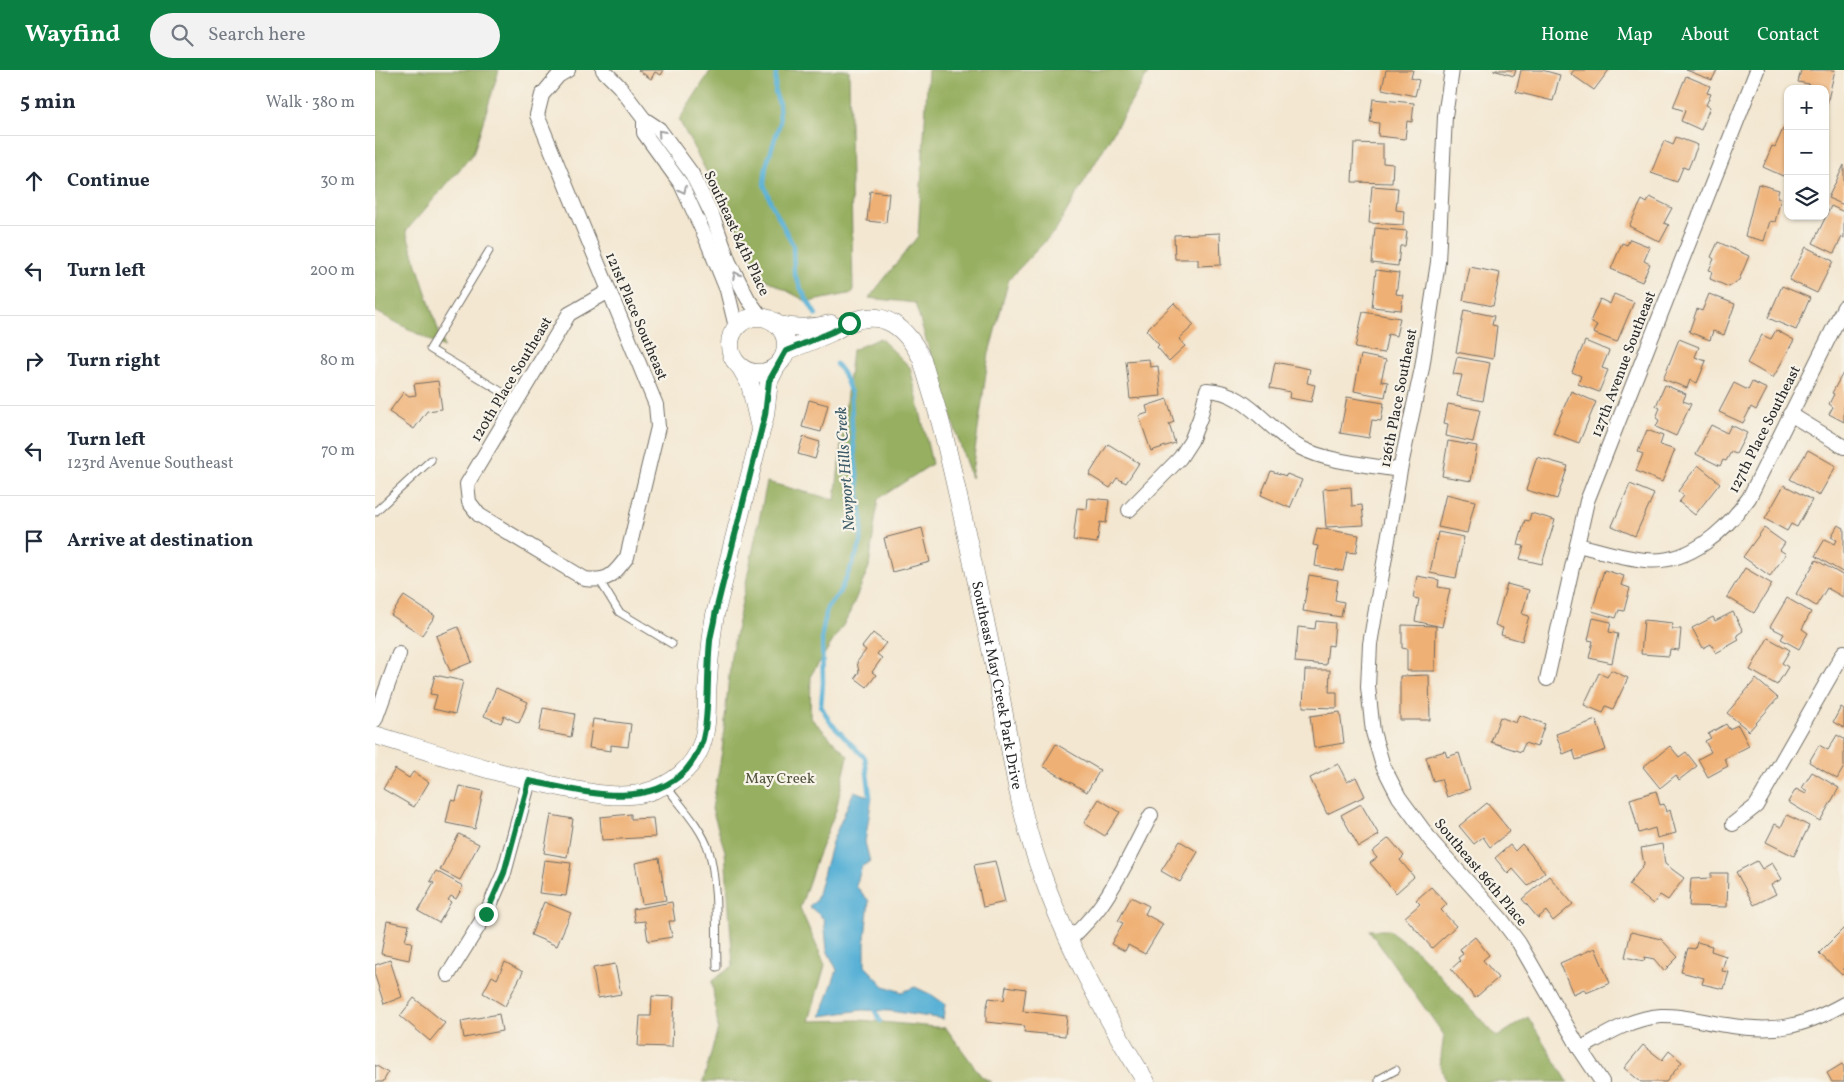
<!DOCTYPE html>
<meta charset="utf-8">
<style>
body{margin:0;font-family:Vollkorn,serif;background:#f2f2f3;color:#1f2937}
.controls{position:absolute;right:15px;top:15px;display:grid;overflow:hidden;border-radius:10px;box-shadow:0 1px 4px #0004}
.controls button{width:45px;height:45px;display:grid;place-items:center;padding:0;border:0;border-bottom:1px solid #e0e1e3;background:#fff;color:#1f2937;font:25px sans-serif}
.stop{position:absolute;width:15px;height:15px;margin:-11px;border:4px solid #0b8043;border-radius:50%;background:#fff}
.stop.end{background:#0b8043;border-color:#fff;box-shadow:0 1px 5px #0008}
.list{margin:0;padding:0;list-style:none}
h2{display:flex;justify-content:space-between;align-items:center;height:65px;margin:0;padding:0 20px;font-size:21px}
h2 small{font-size:16px;font-weight:400;color:#747a83}
.list li{display:grid;grid-template-columns:32px 1fr auto;gap:15px;align-items:center;box-sizing:border-box;height:90px;padding:0 20px;border-top:1px solid #e0e1e3}
.list b{display:block;font-size:19px;white-space:nowrap}
.list p{margin:0;font-size:16px;white-space:nowrap;color:#747a83}
.list em{font-size:16px;font-style:normal;color:#747a83}
.icon{flex:none;width:28px;height:28px;fill:none;stroke:currentColor;stroke-width:2;stroke-linecap:round;stroke-linejoin:round}
.map{position:relative;flex:none;width:1469px;height:1012px;overflow:hidden}
header{display:flex;align-items:center;gap:30px;box-sizing:border-box;height:70px;padding:0 25px;background:#0b8043;color:#fff}
header strong{font-size:24px}
nav{display:flex;gap:28px;margin-inline-start:auto;font-size:18px}
.search{width:350px;height:45px;background:#f2f2f3;display:flex;align-items:center;gap:12px;box-sizing:border-box;padding:0 18px;border-radius:28px;color:#747a83;font-size:19px}
main{display:flex}
aside{flex:1;background:#fff}
.map>svg:first-child{display:block}
.forest{fill:#96af60;stroke:#606d46}
.water{fill:#58b1d6;stroke:#426e80}
.lines{fill:none;stroke-linecap:round;stroke-linejoin:round}
.stream{stroke:#58b1d6;stroke-width:4.5}
.building{fill:#efb074}
.service-casing{stroke:#716d65;stroke-width:9}
.minor-casing{stroke:#716d65;stroke-width:16}
.tertiary-casing{stroke:#716d65;stroke-width:19}
.service{stroke:#fff;stroke-width:7}
.minor{stroke:#fff;stroke-width:14}
.tertiary{stroke:#fff;stroke-width:18}
.oneway{stroke:#a0a0a0}
.route{stroke:#0b8043;stroke-width:6}
.labels{text-anchor:middle;stroke-width:4.5;stroke-linejoin:round;paint-order:stroke}
.street-label{font-size:15px;fill:#2b2b2b;stroke:#f7f3e8}
.park-label{font-size:15px;fill:#50533c;stroke:#f7f3e8}
.water-label{font-size:16px;font-style:italic;fill:#3b5a67;stroke:#f7f3e8}
</style>
<header>
<strong>Wayfind</strong>
<div class="search"><svg class="icon" aria-label="search" viewBox="0 0 24 24"><circle cx="10" cy="10" r="6"/><path d="M15 15l6 6"/></svg>Search here</div>
<nav><a>Home</a><a>Map</a><a>About</a><a>Contact</a></nav>
</header>
<main>
<aside>
<h2>5 min<small>Walk · 380 m</small></h2>
<ul class="list">
<li><svg class="icon" aria-label="ahead" viewBox="0 0 24 24"><path d="M12 20V5M6 11l6-6 6 6"/></svg><div><b>Continue</b></div><em>30 m</em></li>
<li><svg class="icon" aria-label="left" viewBox="0 0 24 24"><path d="M17 20v-9H6M10 6l-5 5 5 5"/></svg><div><b>Turn left</b></div><em>200 m</em></li>
<li><svg class="icon" aria-label="right" viewBox="0 0 24 24"><path d="M7 20v-9h11M14 6l5 5-5 5"/></svg><div><b>Turn right</b></div><em>80 m</em></li>
<li><svg class="icon" aria-label="left" viewBox="0 0 24 24"><path d="M17 20v-9H6M10 6l-5 5 5 5"/></svg><div><b>Turn left</b><p>123rd Avenue Southeast</p></div><em>70 m</em></li>
<li><svg class="icon" aria-label="arrive" viewBox="0 0 24 24"><path d="M6 21V4h12l-3 4 3 4H6"/></svg><div><b>Arrive at destination</b></div></li>
</ul>
</aside>
<div class="map">
<svg width="1469" height="1012" viewBox="0 0 1469 1012">
<rect width="100%" height="100%" fill="#f7f3e8"/>
<filter id="ink" filterUnits="userSpaceOnUse"><feTurbulence type="fractalNoise" baseFrequency=".02" numOctaves="2"/><feDisplacementMap in="SourceGraphic" scale="10" xChannelSelector="R" yChannelSelector="G"/><feConvolveMatrix kernelMatrix="1 2 1 2 8 2 1 2 1" color-interpolation-filters="sRGB"/></filter>
<filter id="wash" filterUnits="userSpaceOnUse"><feTurbulence type="fractalNoise" baseFrequency=".0096" numOctaves="4" result="noise"/><feDisplacementMap in="SourceGraphic" scale="20" xChannelSelector="R" yChannelSelector="G"/><feGaussianBlur stdDeviation="1.12" result="paint"/><feColorMatrix in="noise" values="0 0 0 0 0 0 0 0 0 0 0 0 0 0 0 0 0 1.4 0 .05"/><feComposite in="paint" operator="in"/></filter>
<g filter="url(#wash)">
<rect width="100%" height="100%" fill="#f3e7d1"/>
<g class="forest">
<path d="M0,0H124L98,84L31,161L69,278L0,241Z"/>
<path d="M336,0H474L478,223L433,232L388,208L304,50Z"/>
<path d="M553,0H775L680,161L634,209L614,283L596,408L551,270L540,233L494,228L543,166Z"/>
<path d="M505,268L535,297L557,394L503,429L494,497L472,549L436,605L435,647L473,686L461,740L442,788L425,838L450,895L434,951L485,950L571,958L607,1007L617,1012H328L343,958L337,911L358,896L350,781L337,739L347,681L356,585L392,412L460,430L477,280Z"/>
<path d="M994,860H1014L1044,883L1122,967L1153,947L1193,1012H1071L1065,994L1069,965Z"/>
</g>
<path class="water" d="M479,721L497,727L490,772L495,792L487,796L481,816L494,831L490,867V896L509,916L527,922L540,917L557,925L570,934L568,949L515,941L487,940L446,946L462,900L452,880L449,849L434,836L441,831L457,772Z"/>
<g class="lines">
<g class="stream">
<path d="M401,0L400,22L404,34L405,53L391,96L389,114L396,133L418,175L419,203L427,221L441,245"/>
<path d="M461,294L468,303L476,323L477,357L487,450L486,473L477,495L464,523L452,538L447,564L448,613L446,636L455,652L490,688L495,726L494,732"/>
<path d="M498,937L505,951"/>
</g>
</g>
<g id="blocks">
<g class="building">
<path d="M263,0H289L286,5L280,2L276,9Z"/>
<path d="M1011,0H1038L1036,8L1044,10L1040,26L1007,19Z"/>
<path d="M1118,0H1141L1139,6Z"/>
<path d="M1146,0H1167L1185,5L1178,31L1141,22Z"/>
<path d="M1199,0H1234L1219,20L1196,4Z"/>
<path d="M1311,0H1342L1337,10Z"/>
<path d="M1426,0H1460L1451,38L1450,19H1433L1434,14L1423,12Z"/>
<path d="M1311,6L1335,16L1332,23L1336,24L1331,35L1335,37L1326,60L1306,51L1310,41L1298,37Z"/>
<path d="M998,29L1039,33L1037,52L1032,51L1030,69L1003,66L1004,53L995,52Z"/>
<path d="M1408,59L1413,61V99L1408,106L1388,97L1397,76L1400,77Z"/>
<path d="M1301,67L1323,75L1313,99L1308,97L1302,112L1276,103L1289,71L1298,75Z"/>
<path d="M979,73L1008,74V93L1018,94L1017,113L977,112Z"/>
<path d="M1469,95V135L1453,128Z"/>
<path d="M1383,114L1404,120L1402,127L1406,128L1400,152L1395,151L1389,171L1370,166Z"/>
<path d="M997,116L1023,118L1021,140L1029,141L1028,155L994,153Z"/>
<path d="M495,121L514,123L511,153L492,151Z"/>
<path d="M1275,127L1297,138L1289,153L1294,155L1285,172L1254,156L1267,130L1272,133Z"/>
<path d="M1456,136L1469,142V168L1467,167L1459,183L1438,173Z"/>
<path d="M1000,158L1032,161L1030,176H1025L1023,196L997,193Z"/>
<path d="M845,163L846,195L823,196V189H800L799,165Z"/>
<path d="M1255,169L1275,177L1269,191L1275,194L1267,212L1236,199L1247,173L1252,175Z"/>
<path d="M1343,172L1374,186L1364,210L1354,217L1335,209L1337,201L1334,200L1339,189L1336,187Z"/>
<path d="M1431,177L1458,191L1442,223L1414,210Z"/>
<path d="M1095,197L1125,203L1118,236L1088,230Z"/>
<path d="M1001,200L1024,203L1021,224L1028,225L1026,240L997,237Z"/>
<path d="M1407,216L1435,228L1421,260L1393,248Z"/>
<path d="M1239,224L1259,232L1242,272L1218,263L1222,255L1215,252L1225,229L1235,234Z"/>
<path d="M1334,224L1360,234L1349,265L1338,261L1335,270L1314,262L1322,239L1327,241Z"/>
<path d="M799,233L819,255L804,269L810,276L794,291L782,277L784,275L771,260Z"/>
<path d="M1089,240L1119,246L1117,255L1122,256L1118,289L1081,282Z"/>
<path d="M988,242L1025,248L1021,266L1013,264L1009,283L980,278Z"/>
<path d="M1401,260L1419,270L1398,308L1372,293L1387,265L1396,269Z"/>
<path d="M1304,269L1324,277L1320,287L1331,291L1322,313L1315,310L1312,318L1288,309Z"/>
<path d="M1210,271L1234,281L1227,298L1233,300L1224,322L1203,314L1206,306L1197,302Z"/>
<path d="M986,285L1011,290L1006,311L1013,312L1010,327L979,321Z"/>
<path d="M1082,287L1115,293L1108,331L1082,326L1087,305L1078,304Z"/>
<path d="M774,289L775,297L783,296L786,326L755,329L751,291Z"/>
<path d="M900,292L935,299L932,313L940,315L936,332L914,328L915,322L895,318Z"/>
<path d="M1468,303L1469,304V352L1454,344L1458,337L1454,334L1459,324L1457,323Z"/>
<path d="M63,311L67,339L52,341L39,359L14,342L29,322L34,326L41,325L39,314Z"/>
<path d="M1377,312L1392,319L1381,340L1376,337L1368,353L1344,342L1359,313L1373,320Z"/>
<path d="M1290,315L1311,324L1308,331L1316,334L1301,366L1281,357L1284,350L1281,348L1285,338L1281,336Z"/>
<path d="M1196,321L1221,332L1204,373L1178,363Z"/>
<path d="M972,327L1009,333L1006,351L997,350L994,368L965,363Z"/>
<path d="M792,329L799,352L794,354L800,373L776,381L764,346L773,343L771,336Z"/>
<path d="M434,330L453,335L446,362L427,357Z"/>
<path d="M1073,334L1105,340L1098,372L1071,366L1073,354L1069,353Z"/>
<path d="M1336,355L1352,363L1356,355L1372,363L1361,384L1356,382L1351,391L1348,390L1345,396L1321,384Z"/>
<path d="M1272,360L1288,366L1285,375L1300,380L1287,412L1261,401L1268,384L1263,382Z"/>
<path d="M428,367L445,372L440,389L423,384Z"/>
<path d="M1073,371L1102,376L1096,411L1067,406Z"/>
<path d="M733,374L764,393L751,413L742,408L735,418L714,405Z"/>
<path d="M1433,380L1461,396L1444,426L1415,409Z"/>
<path d="M1162,387L1193,396L1182,429L1151,420Z"/>
<path d="M1323,395L1345,413L1320,445L1304,432L1309,426L1303,421Z"/>
<path d="M896,401L911,406L912,404L927,410L915,438L886,425Z"/>
<path d="M1255,414L1279,424L1260,466L1237,456Z"/>
<path d="M1409,415L1437,430L1422,457L1416,454L1412,461L1390,449Z"/>
<path d="M976,417L977,436L987,435L989,455L951,457L948,419Z"/>
<path d="M1071,424L1100,431L1092,463L1063,457Z"/>
<path d="M713,428L734,430L731,453L725,452L722,473L698,470L702,438L712,439Z"/>
<path d="M1156,443L1180,450L1167,494L1145,489L1149,476L1143,475L1150,450L1154,451Z"/>
<path d="M1463,455L1469,458V503L1440,486L1450,469L1460,474L1462,470L1456,467Z"/>
<path d="M547,458L555,492L517,502L509,468Z"/>
<path d="M942,458L984,465L981,483L972,482L968,501L940,496L943,476L938,475Z"/>
<path d="M1389,458L1410,473L1405,480L1411,484L1395,506L1368,487Z"/>
<path d="M1063,462L1089,467L1081,508L1055,503Z"/>
<path d="M1441,490L1469,506L1468,527L1452,518L1441,536L1421,524Z"/>
<path d="M1370,498L1397,514L1379,543L1352,527Z"/>
<path d="M1229,500L1249,506L1246,515L1255,518L1249,541L1244,540L1241,548L1217,541Z"/>
<path d="M934,505L963,510L960,530L969,532L966,547L928,541Z"/>
<path d="M1042,506L1064,510L1063,517L1075,519L1067,557L1040,551L1044,529L1038,528Z"/>
<path d="M1132,514L1154,520L1147,544L1154,546L1147,571L1126,565L1128,558L1120,555Z"/>
<path d="M29,526L60,546L47,565L16,545Z"/>
<path d="M1412,528L1436,542L1427,559L1433,563L1424,579L1406,569L1409,564L1395,557Z"/>
<path d="M1358,542L1368,561L1362,565L1364,570L1341,583L1336,574L1328,578L1317,558L1338,547L1340,551Z"/>
<path d="M1218,548L1236,552L1234,562L1243,564L1237,593L1214,588L1218,571L1213,570Z"/>
<path d="M1269,550L1298,553L1297,559H1306L1304,580L1295,579L1294,586L1266,584Z"/>
<path d="M941,551L960,553L958,576L953,575L951,595L920,592L923,557L940,559Z"/>
<path d="M1027,555L1061,556L1060,601H1032V579L1027,578Z"/>
<path d="M83,557L97,592L75,601L61,566Z"/>
<path d="M498,563L511,573L502,584L507,588L497,602L501,605L492,617L480,608L484,602L482,592L491,580L487,577Z"/>
<path d="M1393,568L1415,580L1407,593L1413,597L1402,615L1375,600Z"/>
<path d="M930,600H955L954,622H962V638L928,637Z"/>
<path d="M1236,600L1253,608L1238,639L1231,636L1228,643L1209,635L1224,603L1232,607Z"/>
<path d="M60,605L88,611L80,644L58,639L62,625L55,624Z"/>
<path d="M1054,605L1055,650H1025V606Z"/>
<path d="M1381,609L1403,628L1374,661L1352,643Z"/>
<path d="M121,618L153,632L144,653L129,646L126,653L109,646Z"/>
<path d="M1466,637L1469,639V658L1458,652Z"/>
<path d="M168,638L200,644L196,667L164,661Z"/>
<path d="M965,642L969,673L939,678L935,646Z"/>
<path d="M1144,645L1170,654L1162,677L1150,673L1146,682L1116,672L1125,647L1141,653Z"/>
<path d="M218,649L256,654L253,677L236,675V681L214,678Z"/>
<path d="M1221,650L1231,680L1201,690L1198,680L1188,684L1181,664Z"/>
<path d="M1351,654L1354,659L1363,655L1374,676L1349,689L1353,696L1333,707L1323,689L1336,682L1330,671L1336,668L1333,664Z"/>
<path d="M1462,665L1469,669V697L1462,709L1434,692L1444,675L1453,680Z"/>
<path d="M681,674L725,700L712,722L668,696Z"/>
<path d="M1295,676L1304,687L1311,682L1322,696L1304,710L1301,705L1285,718L1268,697Z"/>
<path d="M1070,681L1072,687L1084,683L1095,719L1072,727L1066,709L1058,711L1051,687Z"/>
<path d="M963,694L972,712L981,707L990,726L952,744L935,708Z"/>
<path d="M20,699L34,708L38,702L54,712L39,737L8,719Z"/>
<path d="M1437,702L1464,718L1445,751L1413,732L1421,719L1431,724L1433,721L1427,718Z"/>
<path d="M85,716L108,721L100,759L71,753L76,730L81,731Z"/>
<path d="M1281,721L1285,735L1289,734L1291,742L1295,740L1301,763L1282,768L1280,758L1264,763L1255,729Z"/>
<path d="M724,729L745,742L730,766L709,753Z"/>
<path d="M1112,733L1135,761L1115,777L1108,767L1099,774L1084,756Z"/>
<path d="M986,734L1004,765L984,777L966,745Z"/>
<path d="M256,744V749L278,748L280,767L227,770L225,747Z"/>
<path d="M176,745L198,749L192,787L169,783Z"/>
<path d="M1412,745L1434,756L1419,786L1391,772L1400,754L1406,757Z"/>
<path d="M84,764L104,774L85,810L65,800Z"/>
<path d="M1014,768L1029,786L1025,790L1039,807L1021,823L995,793L1002,788L997,782Z"/>
<path d="M805,771L823,782L805,812L786,801Z"/>
<path d="M1147,774L1170,802L1153,816L1138,799L1133,804L1120,788L1135,775L1140,781Z"/>
<path d="M1287,774L1290,794L1309,808L1293,830L1285,825L1278,834L1254,815L1269,794L1266,778Z"/>
<path d="M284,788L291,830L267,834L260,793Z"/>
<path d="M169,790L196,793L191,826L164,823Z"/>
<path d="M620,791L630,832L608,837L599,795Z"/>
<path d="M1382,791L1387,799L1397,793L1407,809L1396,815L1401,824L1379,835L1361,802Z"/>
<path d="M61,801L88,816L81,829L76,826L73,830L76,832L64,853L43,841L59,813L55,811Z"/>
<path d="M1336,803H1353L1352,837L1314,836L1316,809L1336,808Z"/>
<path d="M1174,806L1198,834L1178,851L1171,841L1163,848L1147,829Z"/>
<path d="M1056,817L1072,834L1066,840L1081,856L1057,878L1030,847L1045,834L1041,830Z"/>
<path d="M756,827L774,836L770,844L788,854L770,884L753,875L750,881L736,874L748,853L743,851Z"/>
<path d="M169,832L196,843L182,876L156,865Z"/>
<path d="M297,832L300,851H294L297,867L273,871L270,851L260,852L258,839Z"/>
<path d="M12,851L34,855L30,871L37,872L34,890L6,884Z"/>
<path d="M1469,858V903L1467,905L1444,883Z"/>
<path d="M1256,862L1286,869L1303,887L1289,901L1279,889L1270,887L1269,891L1250,887Z"/>
<path d="M1100,867L1114,885L1108,890L1123,908L1100,928L1076,899L1085,891L1083,888L1088,884L1085,879Z"/>
<path d="M1322,872L1337,876L1336,881L1351,886L1347,901L1354,902L1349,919L1327,914L1329,908L1306,902L1313,878L1320,879Z"/>
<path d="M1220,878L1235,913L1211,923L1209,919L1198,924L1185,893Z"/>
<path d="M15,890L27,927L9,934L0,906V895Z"/>
<path d="M130,892L148,902L130,936L108,923L117,906L122,909Z"/>
<path d="M240,894L246,924L223,928L218,898Z"/>
<path d="M631,916L651,919L648,941L692,946L690,966L649,962L650,956L611,952V940L614,928L629,930Z"/>
<path d="M277,926L299,927L297,977L263,976L265,946H276Z"/>
<path d="M39,928L70,953L55,971L25,946Z"/>
<path d="M124,944L127,961L89,968L86,951Z"/>
<path d="M1268,975L1287,990L1294,981L1307,992L1291,1012H1266L1249,998Z"/>
<path d="M1467,994L1469,997V1012H1457L1452,1003Z"/>
<path d="M0,995L13,1003L8,1012H0Z"/>
</g>
</g>
</g>
<g filter="url(#ink)">
<use href="#blocks" fill-opacity="0" stroke="#716d65" stroke-width="1"/>
<g class="lines">
<defs>
<g id="service">
<path d="M114,181L55,279L142,331"/>
<path d="M0,442L56,390"/>
<path d="M225,511L244,542L297,574"/>
<path d="M291,716C305,735 327,758 334,781C343,812 341,862 342,897"/>
<path d="M1004,1012V1009L1021,1000"/>
</g>
<g id="minor">
<path d="M193,0L183,6L167,25L162,45L281,335L283,357L252,487C239,505 233,512 210,509L104,445L94,432L92,414L194,244L234,221"/>
<path d="M228,0L244,16L269,49L284,59L317,104L338,147L354,192L373,229L386,247"/>
<path d="M1077,0L1070,46L1063,192L1047,298L1025,400L995,574L993,617L998,662L1008,696L1024,727L1057,772L1126,849L1144,873L1205,979L1227,1012"/>
<path d="M269,49V63L306,114L330,166L352,220L361,257"/>
<path d="M1415,344L1469,377"/>
<path d="M754,440L805,388L816,371L825,348L832,320C871,321 892,359 924,377C952,392 994,395 1025,400"/>
<path d="M1202,475C1224,480 1248,488 1270,490C1314,495 1350,461 1374,428L1469,237"/>
<path d="M1172,609L1212,431L1382,0"/>
<path d="M0,650L24,584"/>
<path d="M1358,754L1381,736L1469,582"/>
<path d="M695,870C706,858 717,848 726,835C746,807 760,775 776,745"/>
<path d="M73,905L111,844L129,803L154,711"/>
<path d="M1205,979C1230,965 1256,948 1286,946C1309,945 1329,952 1351,955C1399,963 1426,958 1469,934"/>
</g>
<g id="tertiary">
<circle cx="383" cy="275" r="28"/>
<path d="M403,255C422,259 437,259 456,254"/>
<path id="s1" d="M411,281C426,275 442,269 457,262C463,259 468,255 474,253C509,237 532,259 547,289C554,315 563,340 569,366C589,448 606,531 623,613C634,668 641,725 658,778C683,857 727,942 771,1012"/>
<path d="M366,298L375,314L384,354"/>
<path d="M0,665C63,684 126,705 190,718C215,723 244,729 269,723C295,716 319,699 327,673C332,658 332,640 332,624C334,597 335,571 340,545L390,345L394,311L401,297"/>
</g>
</defs>
<use href="#service" class="service-casing"/>
<use href="#minor" class="minor-casing"/>
<use href="#tertiary" class="tertiary-casing"/>
<use href="#service" class="service"/>
<use href="#minor" class="minor"/>
<use href="#tertiary" class="tertiary"/>
</g>
<defs><path id="oneway-chevron" d="M-2-3.5L2.5 0L-2 3.5" fill="none" stroke-width="1.6" stroke-linecap="round" stroke-linejoin="round" transform="scale(1.25)"/></defs>
<g class="oneway">
<use href="#oneway-chevron" transform="translate(286 63) rotate(-132)"/>
<use href="#oneway-chevron" transform="translate(308 120) rotate(64)"/>
<use href="#oneway-chevron" transform="translate(361 205) rotate(-117)"/>
</g>
</g>
<g class="lines" filter="url(#ink)">
<path class="route" d="M111,844L129,803L154,711C203,720 271,742 311,700C321,688 328,675 330,659C334,630 332,600 335,571C336,562 339,554 340,545L390,345L394,311L411,281L457,262L474,253"/>
</g>
<g class="labels">
<g class="street-label">
<text transform="translate(362 163) rotate(65)" y="5">Southeast 84th Place</text>
<text transform="translate(262 246) rotate(67)" y="5">121st Place Southeast</text>
<text transform="translate(1248 294) rotate(-69)" y="5">127th Avenue Southeast</text>
<text transform="translate(136 309) rotate(-59)" y="5">120th Place Southeast</text>
<text transform="translate(1023 328) rotate(-79)" y="5">126th Place Southeast</text>
<text transform="translate(1389 359) rotate(-63)" y="5">127th Place Southeast</text>
<text dy="5" stroke="none"><textPath href="#s1" startOffset="496">Southeast May Creek Park Drive</textPath></text>
<text transform="translate(1106 802) rotate(50)" y="5">Southeast 86th Place</text>
</g>
<g class="park-label">
<text x="405" y="713">May Creek</text>
</g>
<g class="water-label">
<text transform="translate(469 399) rotate(-94)" y="6">Newport Hills Creek</text>
</g>
</g>
</svg>
<div class="controls">
<button>+</button>
<button>−</button>
<button><svg class="icon" aria-label="layers" viewBox="0 0 24 24"><path d="M12 4l9 5-9 5-9-5zM3 14l9 5 9-5"/></svg></button>
</div>
<div class="stop" style="left:474px;top:253px"></div>
<div class="stop end" style="left:111px;top:844px"></div>
</div>
</main>
